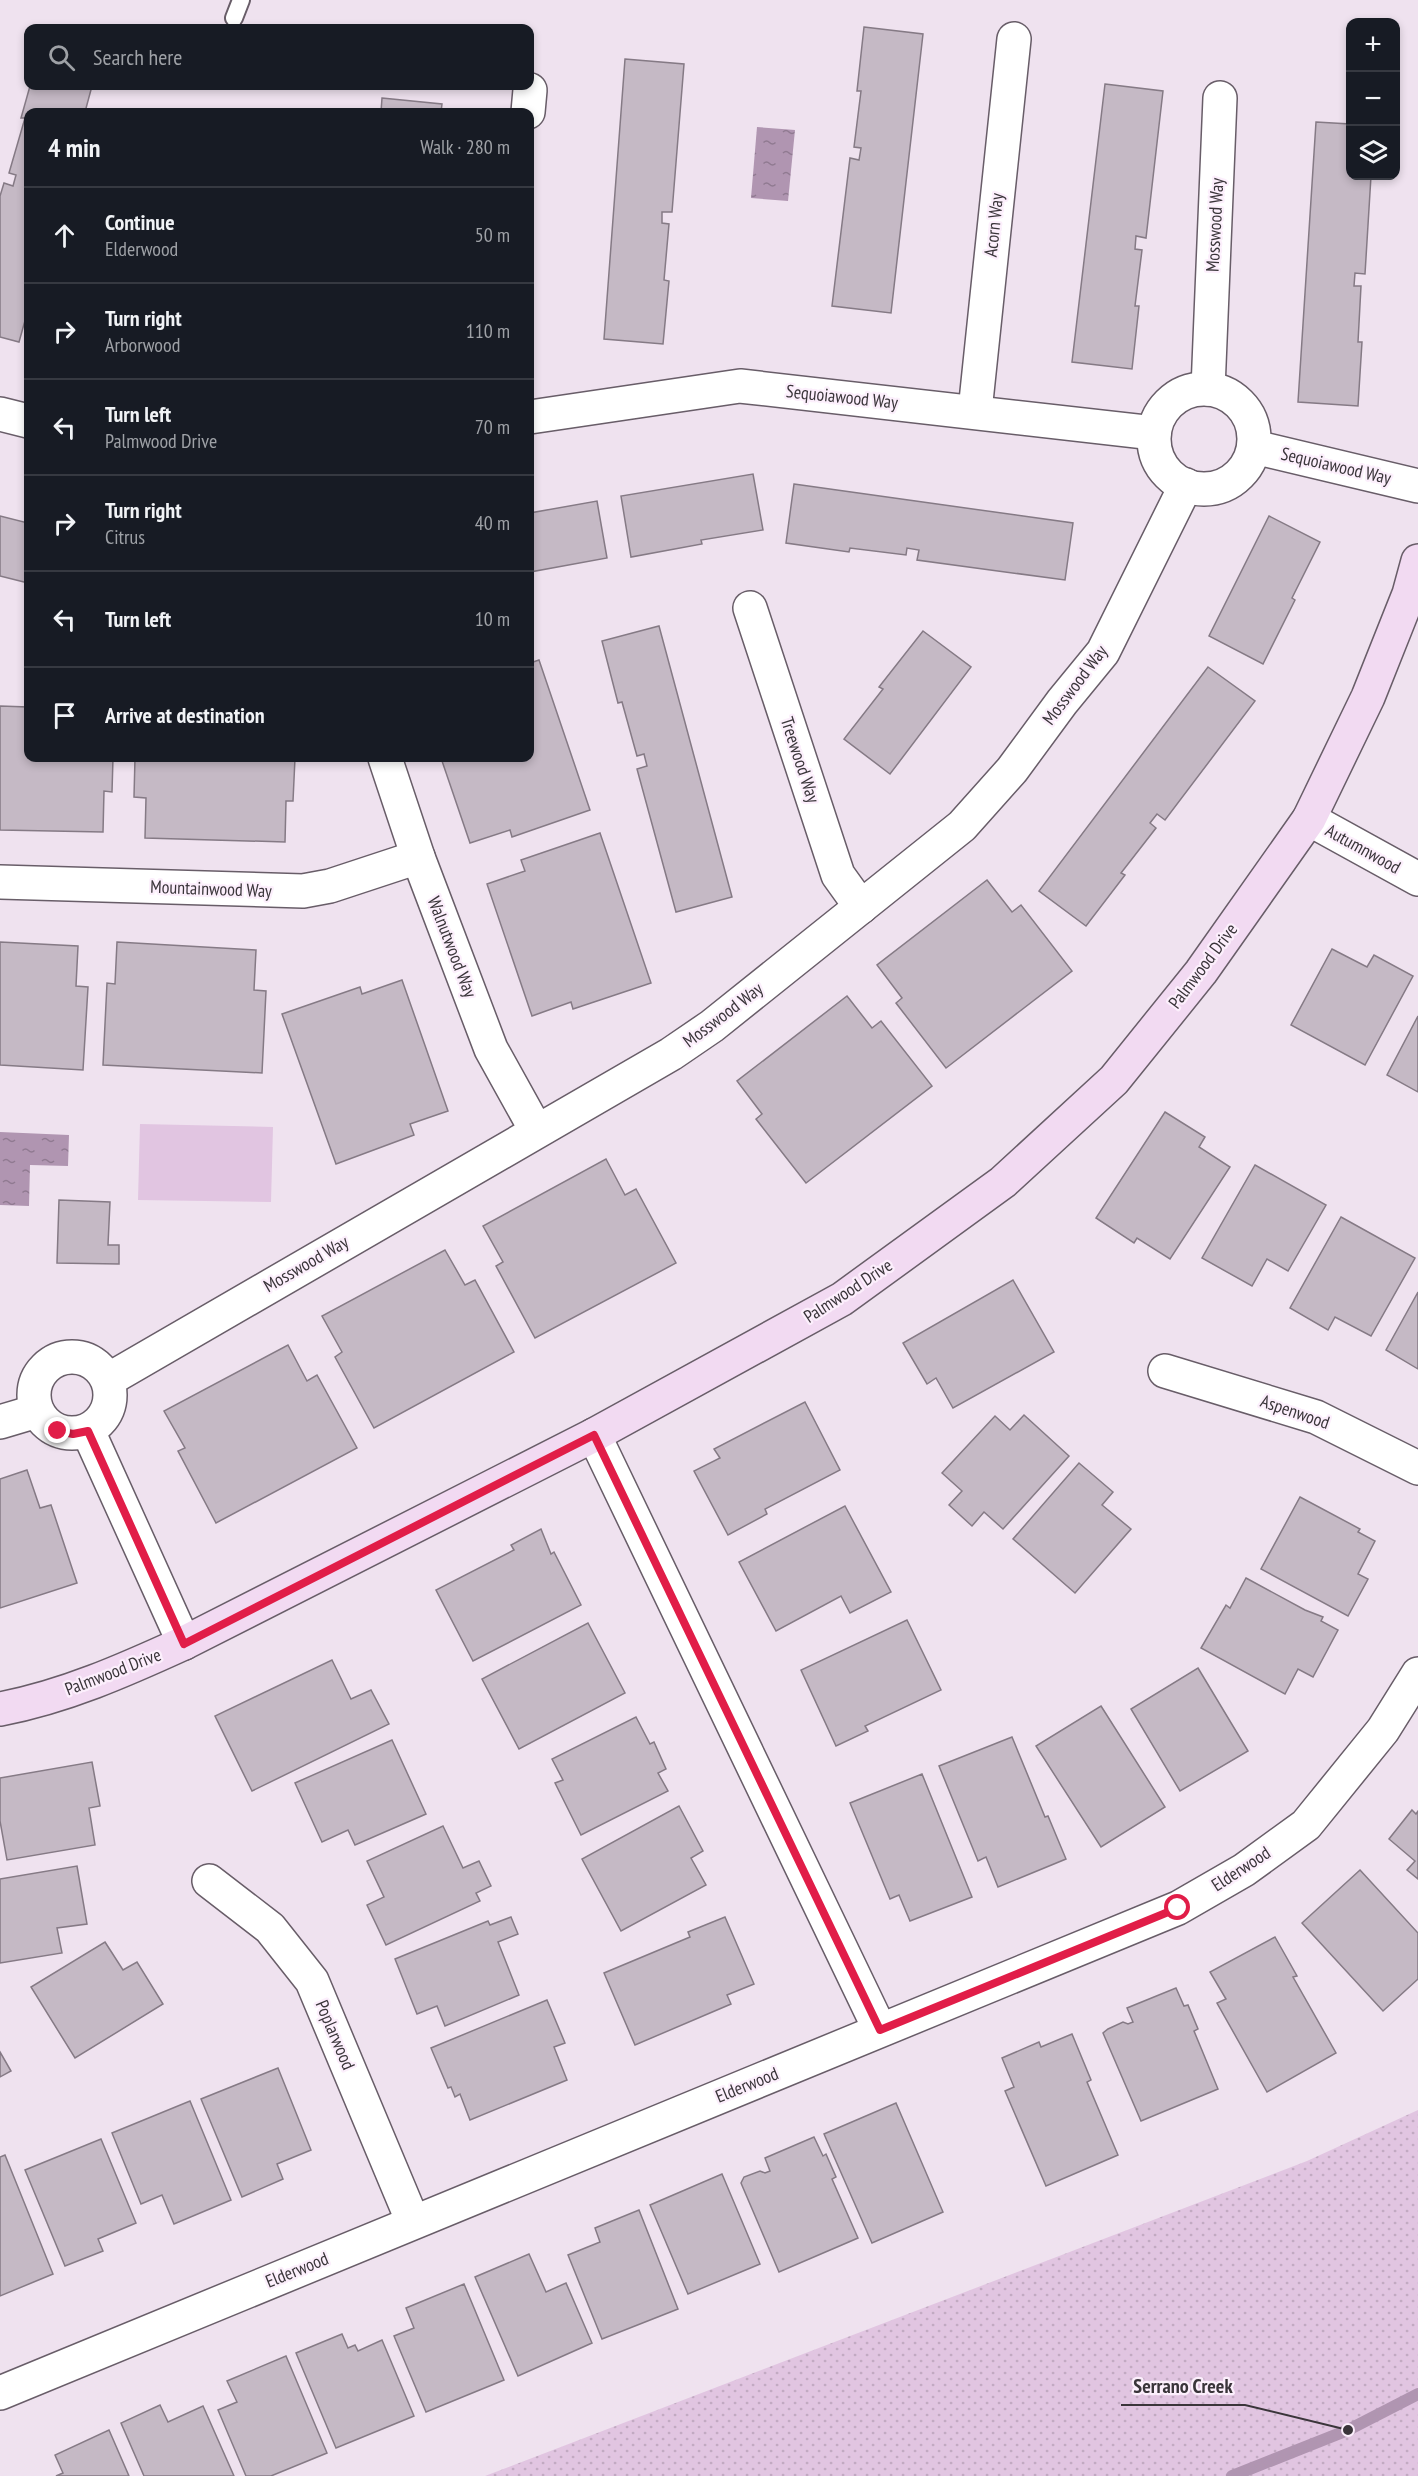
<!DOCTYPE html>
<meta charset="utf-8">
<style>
body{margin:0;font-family:"PT Sans Narrow",sans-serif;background:#242831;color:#f1f3f6}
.controls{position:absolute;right:18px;top:18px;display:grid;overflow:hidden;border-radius:12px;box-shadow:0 3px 9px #0003}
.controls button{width:54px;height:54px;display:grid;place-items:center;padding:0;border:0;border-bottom:2px solid #363941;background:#171b24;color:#f1f3f6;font:30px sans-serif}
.stop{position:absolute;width:18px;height:18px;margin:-14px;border:4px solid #e11d48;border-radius:50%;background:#fff}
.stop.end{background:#e11d48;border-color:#fff;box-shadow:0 2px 6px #0008}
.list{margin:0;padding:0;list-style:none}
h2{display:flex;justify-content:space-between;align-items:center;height:78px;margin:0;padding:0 24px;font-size:26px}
h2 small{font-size:20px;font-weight:400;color:#9ea1a6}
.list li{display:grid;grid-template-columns:39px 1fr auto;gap:18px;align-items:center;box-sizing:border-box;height:96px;padding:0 24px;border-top:2px solid #363941}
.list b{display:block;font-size:22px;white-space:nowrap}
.list p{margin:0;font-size:20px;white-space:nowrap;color:#9ea1a6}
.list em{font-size:20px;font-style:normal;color:#9ea1a6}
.icon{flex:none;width:33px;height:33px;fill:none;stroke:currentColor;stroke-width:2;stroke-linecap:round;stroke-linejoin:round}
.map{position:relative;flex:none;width:1418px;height:2476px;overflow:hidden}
.search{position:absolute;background:#171b24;box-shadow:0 3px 9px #0003;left:24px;top:24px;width:510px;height:66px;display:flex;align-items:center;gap:15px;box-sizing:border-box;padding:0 21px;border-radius:12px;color:#9ea1a6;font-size:22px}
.panel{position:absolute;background:#171b24;box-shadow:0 3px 9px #0003;left:24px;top:108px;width:510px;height:654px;border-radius:12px}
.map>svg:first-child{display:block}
.grass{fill:url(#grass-dots)}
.park{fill:#e1c5e1}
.water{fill:url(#water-ripples)}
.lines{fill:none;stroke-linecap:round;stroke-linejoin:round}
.stream{stroke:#b095b1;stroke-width:12}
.building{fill:#c5b9c5;stroke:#857a85;stroke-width:1.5}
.lane-casing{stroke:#685d68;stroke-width:20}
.street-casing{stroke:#685d68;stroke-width:36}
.secondary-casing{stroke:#685d68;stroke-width:36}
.lane{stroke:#fff;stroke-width:16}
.street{stroke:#fff;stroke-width:33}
.secondary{stroke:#f2daf2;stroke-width:33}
.route{stroke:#e11d48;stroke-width:8}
.labels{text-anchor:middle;stroke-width:4.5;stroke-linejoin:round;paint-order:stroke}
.street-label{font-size:18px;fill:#3a353a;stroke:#fceffc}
.leader{fill:none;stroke:#3a353a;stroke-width:2}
.callout-dot{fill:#3a353a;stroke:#fceffc;stroke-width:2}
.callout-label{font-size:20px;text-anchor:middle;font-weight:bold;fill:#3a353a;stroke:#fceffc;stroke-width:4.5;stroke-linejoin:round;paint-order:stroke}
</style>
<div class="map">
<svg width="1418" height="2476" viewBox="0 0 1418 2476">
<defs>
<pattern id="grass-dots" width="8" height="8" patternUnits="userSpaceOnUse" patternTransform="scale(1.5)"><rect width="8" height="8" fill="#e1c5e1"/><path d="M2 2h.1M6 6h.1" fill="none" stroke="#c2aac2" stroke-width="1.8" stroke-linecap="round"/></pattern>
<pattern id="water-ripples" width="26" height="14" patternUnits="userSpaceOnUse" patternTransform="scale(1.5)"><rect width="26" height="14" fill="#b095b1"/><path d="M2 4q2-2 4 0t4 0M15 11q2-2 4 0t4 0" fill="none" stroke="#907a91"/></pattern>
</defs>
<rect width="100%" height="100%" fill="#efe2ef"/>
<path class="grass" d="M1418,2110V2476H485L1307,2161Z"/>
<path class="park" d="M140,1124L273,1127L271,1202L138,1200Z"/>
<g class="water">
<path d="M757,127L795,130L788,201L751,198Z"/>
<path d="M0,1132L69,1135L68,1166L30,1165L29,1206L0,1205Z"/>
</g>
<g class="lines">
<path class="stream" d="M1232,2476L1348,2430L1418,2394"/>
</g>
<g class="building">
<path d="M864,27L923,34L891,313L832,306L850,158L859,160L861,148L854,147L861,91H857Z"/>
<path d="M625,59L684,64L672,212H662V223L669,224L664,280L669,281L663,344L604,339Z"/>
<path d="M1105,84L1163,91L1146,238L1136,236L1135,249L1142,250L1135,306H1139L1132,369L1072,362Z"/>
<path d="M30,86H92L85,112H28V310L19,342L0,337V196L4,183L13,186L16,175L9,173L25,118H21Z"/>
<path d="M382,98L442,104L441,112H381Z"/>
<path d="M1316,122L1350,124V176H1371L1365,274L1355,273L1354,286H1361L1358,342H1362L1358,406L1298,402Z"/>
<path d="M753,474L763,530L701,540L702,544L631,557L621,496Z"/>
<path d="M794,484L1073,523L1065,580L917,560L919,550L907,548L906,555L850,548L849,552L786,543Z"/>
<path d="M597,501L607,558L530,572V513Z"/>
<path d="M0,516L28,523V583L0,576Z"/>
<path d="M1269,516L1320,542L1292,598L1295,600L1263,664L1209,636Z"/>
<path d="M659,626L732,897L676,912L637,769L647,766L644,754L637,756L622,702L618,703L602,641Z"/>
<path d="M923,631L971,667L890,774L844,739L883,689L879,687Z"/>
<path d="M539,660L590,810L512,837L510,830L470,843L441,758H530V663Z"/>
<path d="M1208,667L1255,701L1165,820L1157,814L1150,823L1156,828L1121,873L1125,875L1086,926L1039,891Z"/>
<path d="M0,706L28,707V758H113L112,792L104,791L103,832L0,830Z"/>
<path d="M135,758H295L293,801H286L285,842L145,838L146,798L134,797Z"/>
<path d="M600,833L651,983L573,1009L571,1002L532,1016L487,884L525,871L521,860Z"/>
<path d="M987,880L1012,912L1021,905L1072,971L946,1068L896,1003L902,998L877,965Z"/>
<path d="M0,942L78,946L76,986L88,987L83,1070L0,1065Z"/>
<path d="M117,942L256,950L254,990L266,991L262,1073L103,1065L107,983L115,984Z"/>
<path d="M1332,949L1367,967L1374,955L1413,976L1365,1065L1291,1025Z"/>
<path d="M402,980L448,1111L410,1124L414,1135L336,1164L282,1014L360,987L362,994Z"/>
<path d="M847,996L872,1028L881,1021L932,1086L806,1183L756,1119L762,1114L737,1081Z"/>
<path d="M1418,1016V1092L1387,1075Z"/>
<path d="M1165,1112L1205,1137L1199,1147L1230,1167L1170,1259L1137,1238L1134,1243L1096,1218Z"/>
<path d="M606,1159L625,1195L636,1189L676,1263L535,1338L496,1266L503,1262L483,1226Z"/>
<path d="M1255,1165L1326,1205L1288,1271L1267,1259L1252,1286L1202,1258Z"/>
<path d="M59,1200L110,1202L108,1245H119V1264L57,1263Z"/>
<path d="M1341,1217L1415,1258L1371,1336L1335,1317L1328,1330L1290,1308Z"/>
<path d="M445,1250L465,1285L475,1280L514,1352L374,1428L335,1357L342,1352L322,1316Z"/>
<path d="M1013,1280L1054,1352L953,1408L936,1378L927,1384L903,1343Z"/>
<path d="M1418,1292V1369L1386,1350Z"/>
<path d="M288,1345L307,1381L317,1375L357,1448L216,1523L178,1451L185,1448L164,1411Z"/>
<path d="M805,1402L840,1470L765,1509L767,1514L728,1535L694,1471L720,1458L714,1449Z"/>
<path d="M1024,1415L1069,1456L1003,1529L984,1512L972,1526L949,1505L962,1491L942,1473L995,1416L1010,1430Z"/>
<path d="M1079,1463L1113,1492L1102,1505L1131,1529L1075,1593L1013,1539Z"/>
<path d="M27,1470L40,1508L51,1505L77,1583L0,1608V1479Z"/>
<path d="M1300,1497L1360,1529L1358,1532L1375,1541L1358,1574L1368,1579L1348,1616L1261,1569Z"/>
<path d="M845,1506L891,1592L850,1613L841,1596L776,1631L739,1562Z"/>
<path d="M541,1529L551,1554L554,1552L581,1605L473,1661L436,1590L514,1550L511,1545Z"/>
<path d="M1246,1578L1305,1610L1323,1617L1321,1621L1338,1630L1313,1677L1298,1669L1285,1694L1201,1648L1226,1605L1230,1608Z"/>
<path d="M907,1620L941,1690L865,1726L868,1731L836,1746L801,1670Z"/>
<path d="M588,1623L625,1693L519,1749L482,1679Z"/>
<path d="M332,1660L351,1699L371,1690L389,1724L252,1791L215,1716Z"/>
<path d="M1198,1668L1248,1751L1180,1791L1131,1709Z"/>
<path d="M1101,1706L1165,1807L1101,1847L1036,1746Z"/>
<path d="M636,1717L650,1744L654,1742L666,1769L658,1773L668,1791L581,1835L555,1783L563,1780L552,1759Z"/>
<path d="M1012,1737L1045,1817L1048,1816L1066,1859L998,1887L986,1857L978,1861L939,1766Z"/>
<path d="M392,1740L426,1814L355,1845L348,1830L322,1842L295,1783Z"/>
<path d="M92,1762L100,1806L89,1808L95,1845L7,1860L0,1821V1778Z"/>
<path d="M922,1774L972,1897L910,1921L899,1895L890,1899L850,1803Z"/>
<path d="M679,1806L703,1851L691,1858L706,1885L621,1931L582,1859Z"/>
<path d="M1412,1810L1416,1814L1418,1811V1879L1407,1870L1415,1861L1389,1839Z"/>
<path d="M443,1826L463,1868L479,1861L491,1886L476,1893L480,1901L386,1945L367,1905L384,1897L367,1861Z"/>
<path d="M77,1866L87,1924L57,1928L62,1953L0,1963V1879Z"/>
<path d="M1360,1870L1418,1933V1979L1383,2011L1302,1923Z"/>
<path d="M511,1917L518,1934L498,1942L519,1995L445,2026L437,2006L417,2014L395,1959L488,1921L490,1925Z"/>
<path d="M725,1917L754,1984L727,1995L731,2004L635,2045L604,1973L690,1937L688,1932Z"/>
<path d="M1275,1937L1297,1976L1293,1977L1336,2053L1267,2092L1217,2003L1226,1999L1210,1972Z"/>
<path d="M105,1942L123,1970L137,1962L163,2004L75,2058L31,1987Z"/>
<path d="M1176,1988L1184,2006L1188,2005L1198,2029L1194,2031L1218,2089L1141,2121L1103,2033L1108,2029L1123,2022L1128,2024L1133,2022L1127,2008Z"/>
<path d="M547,2000L565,2043L554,2047L567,2080L470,2120L460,2094L455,2097L451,2087L448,2088L431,2048Z"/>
<path d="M1072,2034L1091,2080L1087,2082L1118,2155L1046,2186L1005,2091L1014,2087L1002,2058L1039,2042L1041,2047Z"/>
<path d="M0,2052L11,2071L0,2077Z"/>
<path d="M278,2068L311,2150L277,2164L283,2179L242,2197L201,2099Z"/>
<path d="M190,2101L231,2200L174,2224L162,2195L141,2204L112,2133Z"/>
<path d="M896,2103L943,2212L872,2243L824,2134Z"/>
<path d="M814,2137L823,2156L826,2154L836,2177L832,2179L858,2238L779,2272L741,2183L744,2177L760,2171L765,2173L770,2171L765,2158Z"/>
<path d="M101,2139L136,2223L98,2239L103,2251L65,2266L25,2170Z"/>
<path d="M5,2155L53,2274L0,2296V2157Z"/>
<path d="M722,2174L760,2264L688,2294L650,2205Z"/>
<path d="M639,2210L678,2309L602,2339L568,2255L600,2242L595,2228Z"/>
<path d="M529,2254L546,2292L566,2283L592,2343L518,2376L475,2277Z"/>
<path d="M464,2284L504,2380L426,2412L394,2336L414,2328L406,2308Z"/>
<path d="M342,2334L348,2348L355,2345L358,2351L382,2340L414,2416L336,2448L296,2353Z"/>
<path d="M286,2356L327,2453L271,2476H246L218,2410L237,2402L227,2381Z"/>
<path d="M160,2405L168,2422L203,2406L234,2476H144L121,2423Z"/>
<path d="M109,2430L129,2476H56L63,2473L55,2455Z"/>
</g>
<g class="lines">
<defs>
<path id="lane" d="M234,18L241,0"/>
<g id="street">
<path d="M528,112L530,90"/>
<path d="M1208,389L1220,98"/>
<circle cx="1204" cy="439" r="50"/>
<path d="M975,411L1014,39"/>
<path d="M0,414L28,421"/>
<path d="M530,417L740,386L1154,433"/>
<path d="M1254,447L1418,486"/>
<path d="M750,608L838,875L861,907"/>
<path d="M385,758L418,857L491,1049L536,1130"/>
<path d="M1309,819L1418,879"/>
<path d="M0,882L303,891L330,886L418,857"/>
<circle cx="72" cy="1395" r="38"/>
<path d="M1165,1371L1316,1417L1418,1468"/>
<path d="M108,1380L671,1054L712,1026L962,826L1012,770L1062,702L1103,652L1186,485"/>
<path d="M0,1422L37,1411"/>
<path d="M88,1431L184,1643"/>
<path d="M594,1435L880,2030"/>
<path d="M209,1881L270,1928L312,1981L413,2222"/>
<path d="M0,2393L1178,1908L1244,1870L1306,1825L1383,1730L1418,1674"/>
</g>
<path id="secondary" d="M0,1709C64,1697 125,1670 184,1643L594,1435L842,1299L1003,1182L1114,1080L1201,972L1309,819L1368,697L1409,594L1418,561"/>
</defs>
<use href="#lane" class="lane-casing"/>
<use href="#street" class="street-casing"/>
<use href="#secondary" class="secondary-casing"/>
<use href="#lane" class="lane"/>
<use href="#street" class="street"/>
<use href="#secondary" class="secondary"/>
</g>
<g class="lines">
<path class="route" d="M58,1431L73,1434L88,1431L184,1644L594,1435L880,2030L1178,1908"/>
</g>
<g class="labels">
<g class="street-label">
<text transform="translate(994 225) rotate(-84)" y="6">Acorn Way</text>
<text transform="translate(1215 225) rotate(-87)" y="6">Mosswood Way</text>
<text transform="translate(842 397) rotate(6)" y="6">Sequoiawood Way</text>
<text transform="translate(1336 466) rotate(13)" y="6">Sequoiawood Way</text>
<text transform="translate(1075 685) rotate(-53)" y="6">Mosswood Way</text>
<text transform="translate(800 760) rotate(72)" y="6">Treewood Way</text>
<text transform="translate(1363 849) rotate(29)" y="6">Autumnwood</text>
<text transform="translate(211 889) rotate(2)" y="6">Mountainwood Way</text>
<text transform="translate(452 947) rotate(69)" y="6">Walnutwood Way</text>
<text transform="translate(1203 966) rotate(-53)" y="6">Palmwood Drive</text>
<text transform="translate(723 1015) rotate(-37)" y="6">Mosswood Way</text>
<text transform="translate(306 1264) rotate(-30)" y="6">Mosswood Way</text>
<text transform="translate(848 1291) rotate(-33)" y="6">Palmwood Drive</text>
<text transform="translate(1295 1412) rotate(19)" y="6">Aspenwood</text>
<text transform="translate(113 1672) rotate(-21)" y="6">Palmwood Drive</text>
<text transform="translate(1241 1869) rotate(-33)" y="6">Elderwood</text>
<text transform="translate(335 2035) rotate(67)" y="6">Poplarwood</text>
<text transform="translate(747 2085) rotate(-22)" y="6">Elderwood</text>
<text transform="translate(297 2270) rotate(-22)" y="6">Elderwood</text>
</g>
</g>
<path class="leader" d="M1348 2430L1245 2405H1121"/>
<circle class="callout-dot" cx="1348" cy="2430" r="6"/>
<g class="callout-label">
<text x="1183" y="2393">Serrano Creek</text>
</g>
</svg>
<div class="controls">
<button>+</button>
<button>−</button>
<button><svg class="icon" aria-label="layers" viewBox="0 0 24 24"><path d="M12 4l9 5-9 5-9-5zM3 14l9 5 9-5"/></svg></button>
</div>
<div class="stop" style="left:1178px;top:1908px"></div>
<div class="stop end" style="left:58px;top:1431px"></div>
<div class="search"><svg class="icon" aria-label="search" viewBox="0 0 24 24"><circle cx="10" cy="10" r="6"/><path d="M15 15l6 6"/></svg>Search here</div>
<section class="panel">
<h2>4 min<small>Walk · 280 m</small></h2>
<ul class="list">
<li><svg class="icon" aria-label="ahead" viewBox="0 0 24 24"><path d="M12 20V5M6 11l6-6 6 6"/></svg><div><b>Continue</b><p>Elderwood</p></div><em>50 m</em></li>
<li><svg class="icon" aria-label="right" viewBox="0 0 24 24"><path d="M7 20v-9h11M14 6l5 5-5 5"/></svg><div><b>Turn right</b><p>Arborwood</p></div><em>110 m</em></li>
<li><svg class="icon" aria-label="left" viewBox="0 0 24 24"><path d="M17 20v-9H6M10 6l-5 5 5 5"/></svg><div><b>Turn left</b><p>Palmwood Drive</p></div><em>70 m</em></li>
<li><svg class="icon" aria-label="right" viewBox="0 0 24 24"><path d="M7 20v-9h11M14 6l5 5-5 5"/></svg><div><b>Turn right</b><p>Citrus</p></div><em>40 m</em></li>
<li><svg class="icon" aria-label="left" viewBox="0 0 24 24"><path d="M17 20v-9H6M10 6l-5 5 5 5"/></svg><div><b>Turn left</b></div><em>10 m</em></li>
<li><svg class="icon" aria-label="arrive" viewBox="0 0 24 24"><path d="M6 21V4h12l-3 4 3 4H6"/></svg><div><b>Arrive at destination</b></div></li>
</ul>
</section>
</div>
